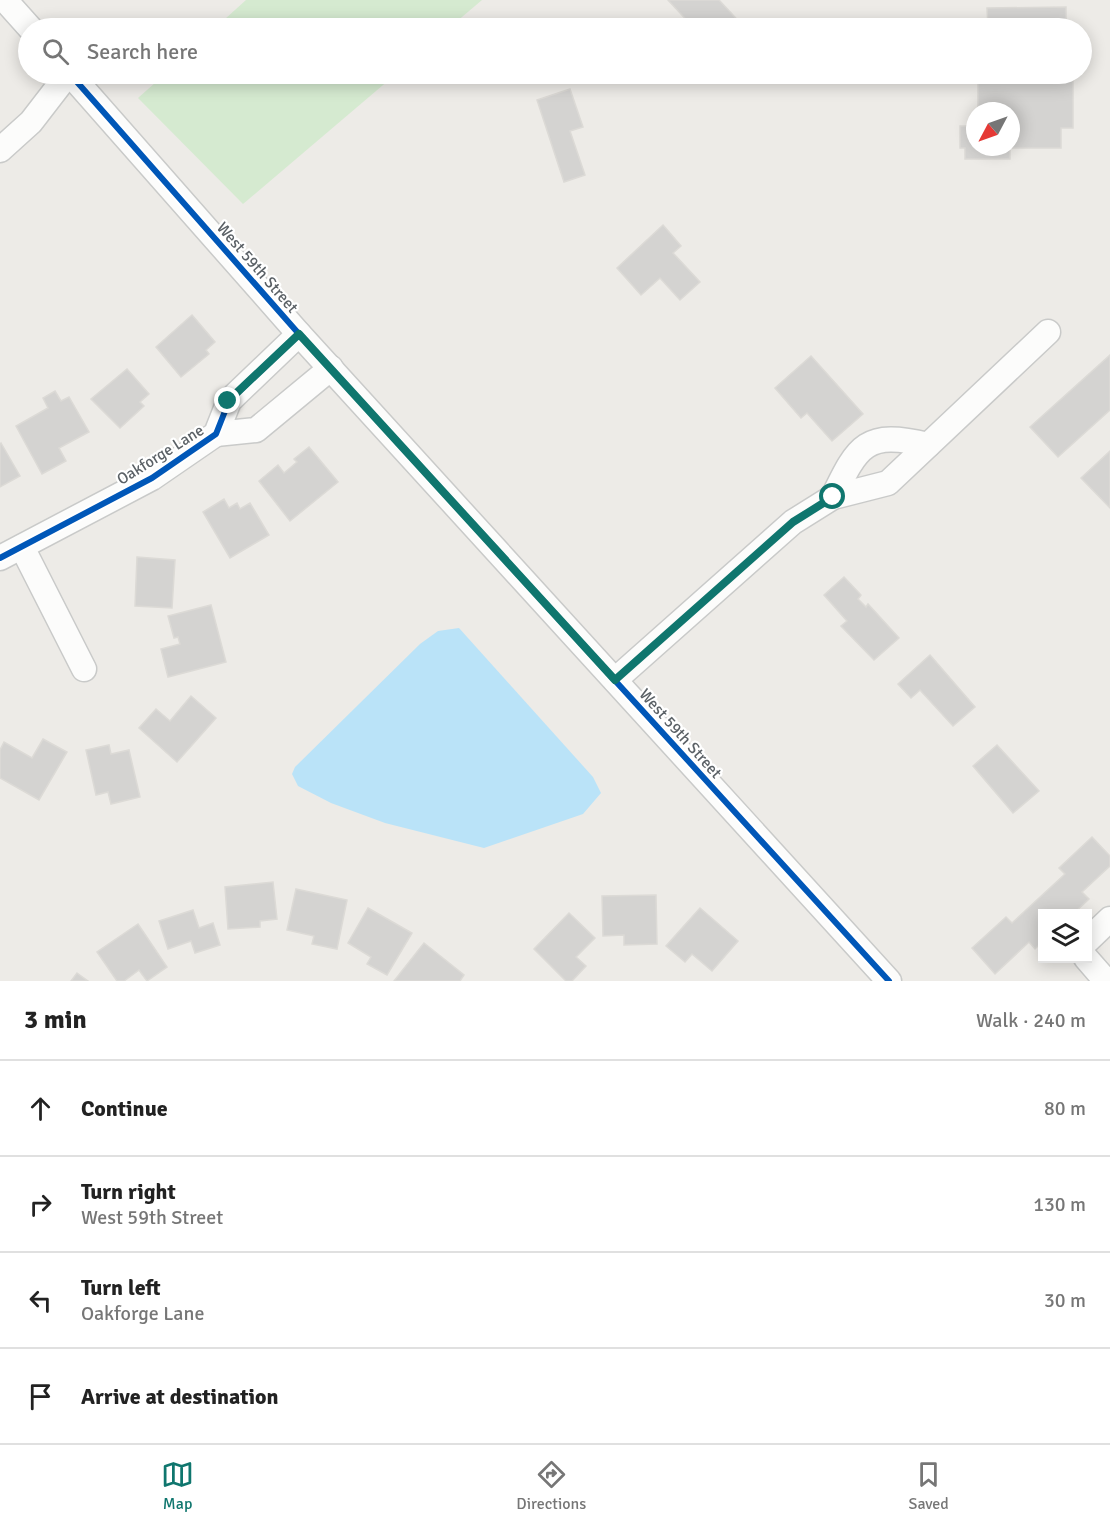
<!DOCTYPE html>
<meta charset="utf-8">
<style>
body{margin:0;font-family:Signika,sans-serif;background:#f2f2f2;color:#222}
.controls{position:absolute;right:18px;bottom:18px;display:grid;overflow:hidden;border-radius:0px;box-shadow:0 3px 15px #0003}
.controls button{width:54px;height:54px;display:grid;place-items:center;padding:0;border:0;border-bottom:2px solid #e0e0e0;background:#fff;color:#222;font:30px sans-serif}
.compass{position:absolute;left:966px;top:102px;width:54px;height:54px;border-radius:50%;background:#fff;box-shadow:0 3px 15px #0003;rotate:229deg}
.stop{position:absolute;width:18px;height:18px;margin:-14px;border:4px solid #0f766e;border-radius:50%;background:#fff}
.stop.end{background:#0f766e;border-color:#fff;box-shadow:0 2px 6px #0008}
.list{margin:0;padding:0;list-style:none}
h2{display:flex;justify-content:space-between;align-items:center;height:78px;margin:0;padding:0 24px;font-size:26px}
h2 small{font-size:20px;font-weight:400;color:#767676}
.list li{display:grid;grid-template-columns:39px 1fr auto;gap:18px;align-items:center;box-sizing:border-box;height:96px;padding:0 24px;border-top:2px solid #e0e0e0}
.list b{display:block;font-size:22px;white-space:nowrap}
.list p{margin:0;font-size:20px;white-space:nowrap;color:#767676}
.list em{font-size:20px;font-style:normal;color:#767676}
.icon{flex:none;width:33px;height:33px;fill:none;stroke:currentColor;stroke-width:2;stroke-linecap:round;stroke-linejoin:round}
.map{position:relative;flex:none;width:1110px;height:981px;overflow:hidden}
.search{position:absolute;background:#fff;box-shadow:0 3px 15px #0003;left:18px;right:18px;top:18px;height:66px;display:flex;align-items:center;gap:15px;box-sizing:border-box;padding:0 21px;border-radius:33px;color:#767676;font-size:22px}
.sheet{height:462px;background:#fff}
nav{display:flex;justify-content:space-around;align-items:center;box-sizing:border-box;height:84px;border-top:2px solid #e0e0e0;background:#fff;font-size:16px;color:#767676}
nav a{display:grid;justify-items:center;gap:3px}
nav .on{color:#0f766e}
.map>svg:first-child{display:block}
.green{fill:#d5ead0}
.water{fill:#bae3f8}
.building{fill:#d4d3d1;stroke:#dcdad6;stroke-width:1.5}
.lines{fill:none;stroke-linecap:round;stroke-linejoin:round}
.minor-casing{stroke:#c9cac9;stroke-width:27}
.minor{stroke:#fcfcfb;stroke-width:24}
.cycleway-casing{stroke:#fff;stroke-width:10}
.cycleway{stroke:#0057b8;stroke-width:6}
.route{stroke:#0f766e;stroke-width:8}
.labels{text-anchor:middle;stroke-width:4.5;stroke-linejoin:round;paint-order:stroke}
.street-label{font-size:16px;fill:#5b6166;stroke:#fff}
</style>
<div class="map">
<svg width="1110" height="981" viewBox="0 0 1110 981">
<rect width="100%" height="100%" fill="#edebe7"/>
<g class="green">
<path d="M246,0H482L449,28H215Z"/>
<path d="M165,74H396L243,204L138,98Z"/>
</g>
<path class="water" d="M459,628L593,777L601,793L583,814L484,848L385,823L331,803L298,786L292,774L295,767L420,644L438,631Z"/>
<g class="building">
<path d="M668,0H719L745,28H694Z"/>
<path d="M1066,7V27L1073,28H978L988,27L987,8Z"/>
<path d="M978,74H1073V128H1061V148H1010V159H965V148H960V126H975V147H1011V111H978Z"/>
<path d="M570,89L583,127L570,131L585,175L564,182L537,100Z"/>
<path d="M663,225L681,246L673,253L700,282L680,300L660,278L641,295L617,268Z"/>
<path d="M192,315L215,342L206,350L209,354L181,377L156,347Z"/>
<path d="M1110,355V410L1058,457L1030,427Z"/>
<path d="M811,356L863,414L832,441L807,413L801,418L775,388Z"/>
<path d="M127,369L149,394L140,402L144,406L120,428L91,399Z"/>
<path d="M55,391L61,401L69,397L89,432L59,448L66,461L42,474L16,426L48,408L43,398Z"/>
<path d="M1,443L20,476L0,487V444Z"/>
<path d="M309,447L338,482L290,521L259,481L278,465L284,473L297,462L294,459Z"/>
<path d="M1110,451V508L1081,478Z"/>
<path d="M224,499L229,508L237,503L240,509L250,503L269,535L230,558L203,512Z"/>
<path d="M137,557L175,560L172,608L135,606Z"/>
<path d="M844,577L861,595L858,599L866,607L868,604L899,638L874,660L841,626L847,621L824,595Z"/>
<path d="M211,605L226,662L168,677L161,649L180,644L178,637L174,638L168,616Z"/>
<path d="M930,655L975,707L953,726L920,690L911,698L898,684Z"/>
<path d="M191,696L216,718L177,762L139,728L156,709L170,721Z"/>
<path d="M43,739L67,752L39,800L0,778V750L4,742L32,758Z"/>
<path d="M109,745L111,754L129,750L140,797L111,804L108,792L96,795L86,750Z"/>
<path d="M997,745L1039,791L1013,813L973,766Z"/>
<path d="M1092,837L1110,856V866L1082,892L1089,899L1073,914H1042V942L1035,949L1029,942L995,974L972,948L1006,917L1012,923L1065,874L1059,868Z"/>
<path d="M273,882L277,919L260,921V927L228,929L225,887Z"/>
<path d="M296,889L347,900L337,949L312,944L314,936L287,930Z"/>
<path d="M656,895L657,944L624,945V935L603,936L602,896Z"/>
<path d="M368,908L412,933L387,975L367,964L371,957L348,943Z"/>
<path d="M700,908L738,941L712,971L692,954L685,962L666,946Z"/>
<path d="M193,910L199,928L213,923L220,945L195,953L191,941L168,949L159,921Z"/>
<path d="M569,913L595,938L576,957L586,966L572,981H566L534,949Z"/>
<path d="M138,924L167,967L147,981L139,970L124,981H117L97,952Z"/>
<path d="M424,943L464,975L460,981H394Z"/>
<path d="M77,973L88,981H71Z"/>
</g>
<g class="lines">
<defs>
<g id="minor">
<path d="M5,0L30,28"/>
<path d="M70,74L299,334L889,981"/>
<path d="M0,150L31,122L68,74"/>
<path d="M216,434L256,430L331,368"/>
<path d="M833,497C858,445 866,430 928,445"/>
<path d="M22,547L84,669"/>
<path d="M0,558L152,478L216,434L229,401L299,334"/>
<path d="M615,680L793,522L833,497L888,483L1048,332"/>
<path d="M1088,940L1110,919"/>
<path d="M1086,958L1106,981"/>
</g>
</defs>
<use href="#minor" class="minor-casing"/>
<use href="#minor" class="minor"/>
<defs>
<g id="cycleway">
<path d="M70,74L299,334L889,981"/>
<path d="M0,558L152,478L216,434L229,401L299,334"/>
</g>
</defs>
<use href="#cycleway" class="cycleway-casing"/>
<use href="#cycleway" class="cycleway"/>
</g>
<g class="lines">
<path class="route" d="M228,401L299,334L615,680L793,522L833,497"/>
</g>
<g class="labels">
<g class="street-label">
<text transform="translate(258 267) rotate(49)" y="6">West 59th Street</text>
<text transform="translate(160 454) rotate(-32)" y="6">Oakforge Lane</text>
<text transform="translate(681 733) rotate(48)" y="6">West 59th Street</text>
</g>
</g>
</svg>
<div class="controls">
<button><svg class="icon" aria-label="layers" viewBox="0 0 24 24"><path d="M12 4l9 5-9 5-9-5zM3 14l9 5 9-5"/></svg></button>
</div>
<svg class="compass" viewBox="-18 -18 36 36"><path d="M0-13l5 13h-10z" fill="#e53935"/><path d="M0 13l5-13h-10z" fill="#767676"/></svg>
<div class="stop" style="left:833px;top:497px"></div>
<div class="stop end" style="left:228px;top:401px"></div>
<div class="search"><svg class="icon" aria-label="search" viewBox="0 0 24 24"><circle cx="10" cy="10" r="6"/><path d="M15 15l6 6"/></svg>Search here</div>
</div>
<section class="sheet">
<h2>3 min<small>Walk · 240 m</small></h2>
<ul class="list">
<li><svg class="icon" aria-label="ahead" viewBox="0 0 24 24"><path d="M12 20V5M6 11l6-6 6 6"/></svg><div><b>Continue</b></div><em>80 m</em></li>
<li><svg class="icon" aria-label="right" viewBox="0 0 24 24"><path d="M7 20v-9h11M14 6l5 5-5 5"/></svg><div><b>Turn right</b><p>West 59th Street</p></div><em>130 m</em></li>
<li><svg class="icon" aria-label="left" viewBox="0 0 24 24"><path d="M17 20v-9H6M10 6l-5 5 5 5"/></svg><div><b>Turn left</b><p>Oakforge Lane</p></div><em>30 m</em></li>
<li><svg class="icon" aria-label="arrive" viewBox="0 0 24 24"><path d="M6 21V4h12l-3 4 3 4H6"/></svg><div><b>Arrive at destination</b></div></li>
</ul>
</section>
<nav>
<a class="on"><svg class="icon" aria-label="map" viewBox="0 0 24 24"><path d="M3 6l6-2 6 2 6-2v14l-6 2-6-2-6 2zM9 4v14M15 6v14"/></svg>Map</a>
<a><svg class="icon" aria-label="directions" viewBox="0 0 24 24"><path d="M12 3l9 9-9 9-9-9zM9 14v-3h6M13 9l2 2-2 2"/></svg>Directions</a>
<a><svg class="icon" aria-label="saved" viewBox="0 0 24 24"><path d="M7 4h10v16l-5-4-5 4z"/></svg>Saved</a>
</nav>
